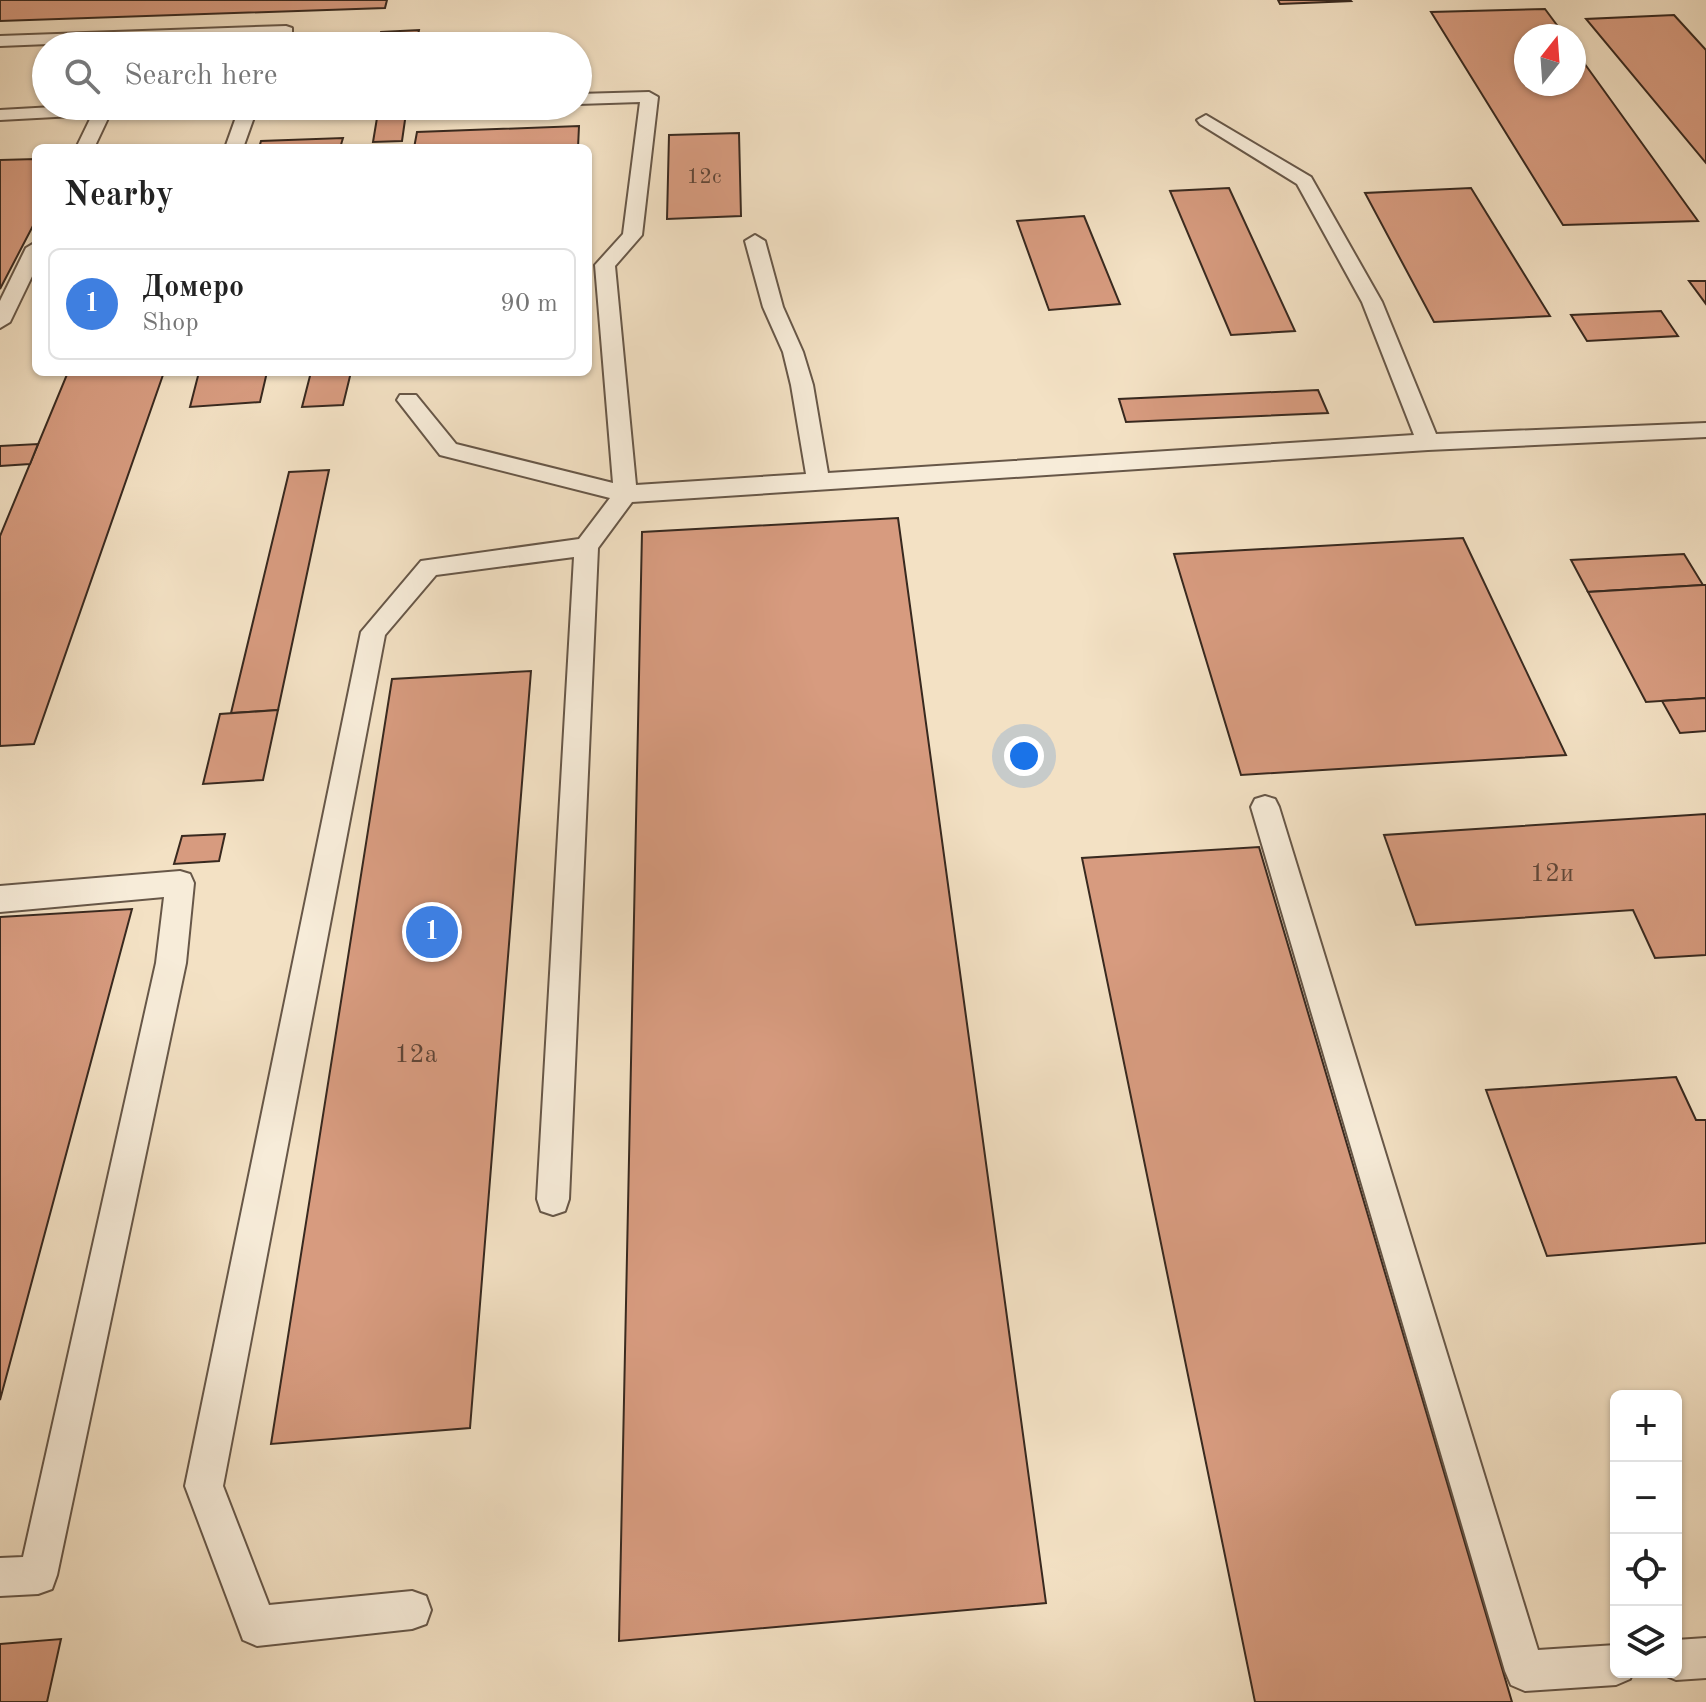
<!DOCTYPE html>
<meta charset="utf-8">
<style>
body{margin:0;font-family:"Old Standard TT",serif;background:#f2f2f2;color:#222}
.controls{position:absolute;right:24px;bottom:24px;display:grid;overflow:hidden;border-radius:12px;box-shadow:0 2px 6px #0004}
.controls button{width:72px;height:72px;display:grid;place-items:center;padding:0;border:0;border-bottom:2px solid #e0e0e0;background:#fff;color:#222;font:40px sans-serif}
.compass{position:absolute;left:1514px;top:24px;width:72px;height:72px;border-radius:50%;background:#fff;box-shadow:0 2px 6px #0004;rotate:17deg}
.you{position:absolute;left:1024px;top:756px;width:28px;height:28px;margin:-20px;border:6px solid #fff;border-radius:50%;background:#1a73e8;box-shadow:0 0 0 12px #1a73e833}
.badge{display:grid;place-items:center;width:52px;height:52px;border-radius:50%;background:#b45309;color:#fff;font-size:26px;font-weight:700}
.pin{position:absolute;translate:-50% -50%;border:4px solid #fff;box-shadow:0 2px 8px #0006}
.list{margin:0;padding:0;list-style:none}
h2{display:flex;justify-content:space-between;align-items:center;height:104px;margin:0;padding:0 32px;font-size:34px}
h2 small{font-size:26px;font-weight:400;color:#767676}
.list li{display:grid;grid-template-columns:52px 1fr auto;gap:24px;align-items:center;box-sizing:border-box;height:112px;margin:0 16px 16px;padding:0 16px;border:2px solid #e0e0e0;border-radius:12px}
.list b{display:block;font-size:30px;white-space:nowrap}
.list p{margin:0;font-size:26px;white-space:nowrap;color:#767676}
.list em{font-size:26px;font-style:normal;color:#767676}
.icon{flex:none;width:44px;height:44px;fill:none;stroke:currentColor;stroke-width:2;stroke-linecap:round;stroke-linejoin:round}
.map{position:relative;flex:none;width:1706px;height:1702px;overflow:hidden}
.search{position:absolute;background:#fff;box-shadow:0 2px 6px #0004;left:32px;top:32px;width:560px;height:88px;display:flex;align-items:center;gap:20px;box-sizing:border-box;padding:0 28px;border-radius:44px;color:#767676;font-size:30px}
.panel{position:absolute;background:#fff;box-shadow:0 2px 6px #0004;left:32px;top:144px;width:560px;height:232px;border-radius:12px}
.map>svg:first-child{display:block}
.building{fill:#d79b7f;stroke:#38291f;stroke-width:2}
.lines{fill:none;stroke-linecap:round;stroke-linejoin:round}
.lane-casing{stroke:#675748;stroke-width:4}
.lane{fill:#f7ecd9;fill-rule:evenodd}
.labels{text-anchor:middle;stroke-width:6;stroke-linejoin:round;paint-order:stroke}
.far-number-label{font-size:22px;fill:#604637}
.number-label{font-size:26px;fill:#604637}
</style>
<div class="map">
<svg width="1706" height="1702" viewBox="0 0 1706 1702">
<rect width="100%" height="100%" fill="#f3e1c4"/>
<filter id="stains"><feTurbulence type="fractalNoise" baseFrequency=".0025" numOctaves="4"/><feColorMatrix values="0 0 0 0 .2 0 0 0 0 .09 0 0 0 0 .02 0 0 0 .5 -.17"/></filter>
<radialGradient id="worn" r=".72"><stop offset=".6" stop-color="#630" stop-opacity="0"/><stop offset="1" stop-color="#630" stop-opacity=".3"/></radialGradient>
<g class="building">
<path d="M0,0H387L385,8L0,21Z"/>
<path d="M1278,0H1350L1351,1L1280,4Z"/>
<path d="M1545,9L1565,36H1526V84H1574V49L1698,221L1563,225L1431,12Z"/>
<path d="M1674,15L1706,50V163L1586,19Z"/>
<path d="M419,30L416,46H378L381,32Z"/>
<path d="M366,106H407L402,141L373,142L377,118L364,119Z"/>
<path d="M579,126L578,148H414L417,132Z"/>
<path d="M739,133L741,216L667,219L669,135Z"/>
<path d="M343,138L340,148H259L261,141Z"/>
<path d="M36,159V220L0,289V160Z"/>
<path d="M1229,188L1295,331L1231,335L1170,191Z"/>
<path d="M1471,188L1550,316L1434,322L1365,193Z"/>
<path d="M1084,216L1120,304L1049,310L1017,221Z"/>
<path d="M1689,281H1706V304Z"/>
<path d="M1661,311L1678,336L1587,341L1571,315Z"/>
<path d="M68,372H164L34,744L0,746V536Z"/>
<path d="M199,372H267L260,402L190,407Z"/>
<path d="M311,372H351L343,405L302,407Z"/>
<path d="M1318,390L1328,413L1126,422L1119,399Z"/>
<path d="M38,444L30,464L0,466V446Z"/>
<path d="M329,470L278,710L231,713L289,472Z"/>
<path d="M898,518L1046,1603L619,1641L642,532Z"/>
<path d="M1463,538L1566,755L1241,775L1174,554Z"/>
<path d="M1684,554L1703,585L1588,592L1571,560Z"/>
<path d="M1703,585H1706V698L1646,702L1588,592Z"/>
<path d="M531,671L470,1428L271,1444L392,679Z"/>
<path d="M1706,698V731L1680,733L1662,701Z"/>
<path d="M278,710L263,780L203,784L220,714Z"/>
<path d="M1706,814V955L1655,958L1633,910L1416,925L1384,835Z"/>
<path d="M225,834L219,861L174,864L182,836Z"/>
<path d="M1259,847L1512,1702H1255L1082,858Z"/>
<path d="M132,909L0,1400V917Z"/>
<path d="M1676,1077L1696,1120H1706V1243L1547,1256L1486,1090Z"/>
<path d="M61,1639L47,1702H0V1644Z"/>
</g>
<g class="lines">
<defs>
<g id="lane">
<path d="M286,26L292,28V34L0,46V36Z"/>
<path d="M649,92L658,97L642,235L615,266L636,485L806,474L791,385L783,352L763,307L745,241L755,235L765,241L783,307L803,352L813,385L828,473L1414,435L1362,302L1297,184L1200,124L1197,120L1206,115L1311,177L1382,302L1436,434L1706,423V437L1428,450L632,502L598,548L569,1199L565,1211L553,1215L541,1211L537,1199L574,557L436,575L385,635L223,1486L269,1605L412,1591L426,1596L431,1610L426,1624L412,1629L257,1646L243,1640L185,1486L361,632L421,561L579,539L610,498L440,455L397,400L400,395H416L456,444L613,483L595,265L623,234L640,102L578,104V94Z"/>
<path d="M71,106H178L169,111L110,114L94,148H76L92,115L0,120V110Z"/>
<path d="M240,106H258L243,148H225Z"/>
<path d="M36,242V268L10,322L0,328V301L26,248Z"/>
<path d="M1265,796L1275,799L1279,807L1538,1650L1616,1645V1672H1633L1630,1679L1616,1685L1525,1691L1511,1685L1505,1671L1251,807L1255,799Z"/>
<path d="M180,871L190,874L194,883L186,963L57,1575L52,1589L38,1594L0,1596V1558L23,1557L156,963L164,897L0,912V886Z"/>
<path d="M1706,1638V1678L1676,1680L1662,1674L1676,1672V1640Z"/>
</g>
</defs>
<use href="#lane" class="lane-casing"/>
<use href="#lane" class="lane"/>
</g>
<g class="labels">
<g class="far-number-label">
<text x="704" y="183">12с</text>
</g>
<g class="number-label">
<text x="1552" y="881">12и</text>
<text x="416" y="1062">12а</text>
</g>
</g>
<rect width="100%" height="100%" filter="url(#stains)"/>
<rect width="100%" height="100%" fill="url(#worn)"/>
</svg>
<div class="controls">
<button>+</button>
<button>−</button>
<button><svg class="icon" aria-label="locate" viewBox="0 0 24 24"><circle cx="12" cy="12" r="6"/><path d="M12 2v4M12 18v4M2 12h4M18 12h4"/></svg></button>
<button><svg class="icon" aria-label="layers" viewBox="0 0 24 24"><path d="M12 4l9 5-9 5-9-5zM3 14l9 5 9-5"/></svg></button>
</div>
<svg class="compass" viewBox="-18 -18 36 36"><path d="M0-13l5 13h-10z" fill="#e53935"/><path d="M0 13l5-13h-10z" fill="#767676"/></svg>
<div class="you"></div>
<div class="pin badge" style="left:432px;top:932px;background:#3f7fe0">1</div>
<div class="search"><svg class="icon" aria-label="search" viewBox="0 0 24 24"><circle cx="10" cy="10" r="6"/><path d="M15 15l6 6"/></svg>Search here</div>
<section class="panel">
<h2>Nearby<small></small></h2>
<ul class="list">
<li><span class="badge" style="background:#3f7fe0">1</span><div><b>Домеро</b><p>Shop</p></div><em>90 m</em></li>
</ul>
</section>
</div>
